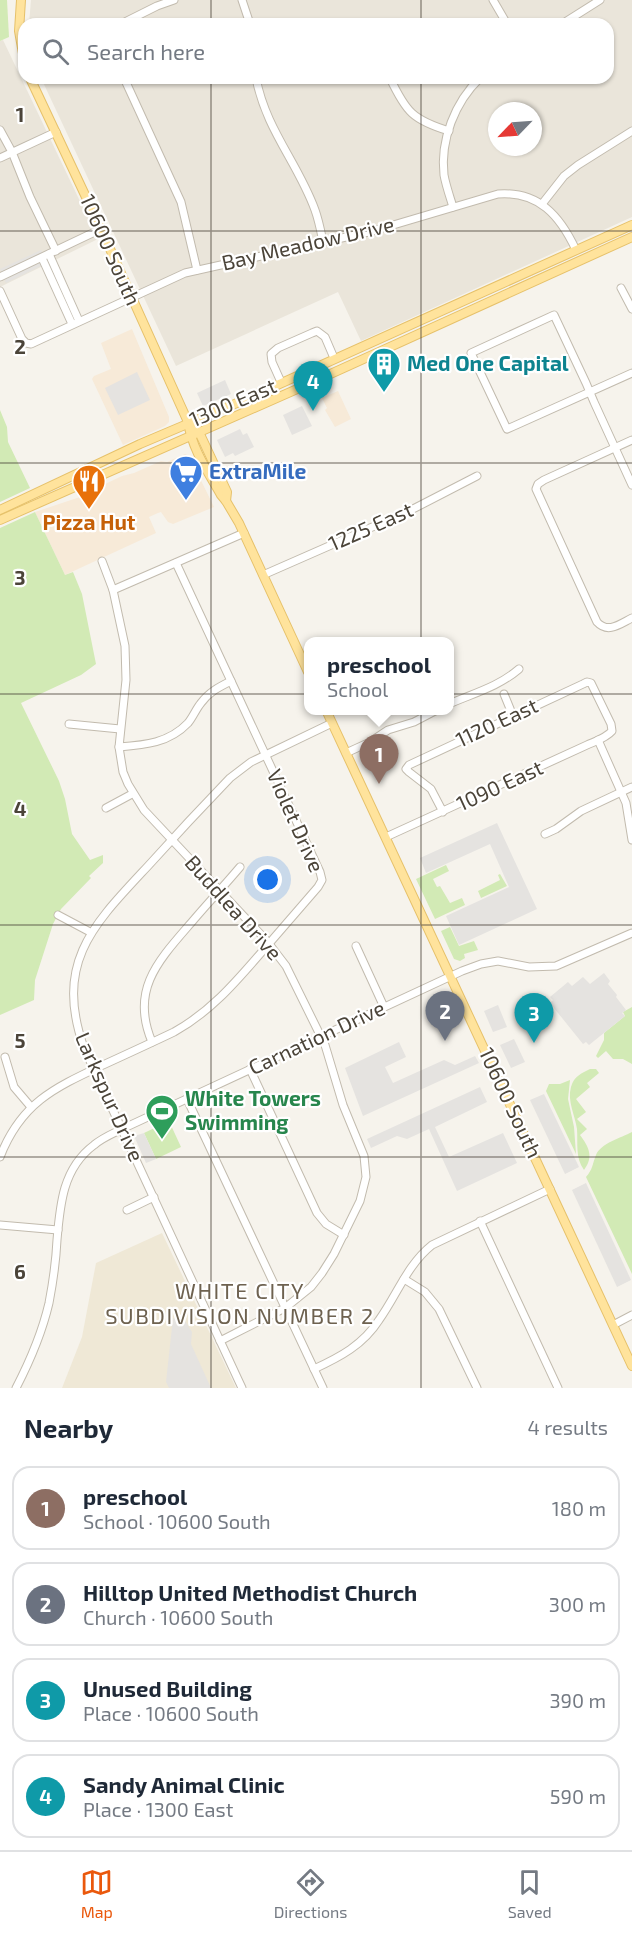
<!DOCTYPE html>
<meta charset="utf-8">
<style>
body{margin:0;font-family:"Exo 2",sans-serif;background:#f6f6f7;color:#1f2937}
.compass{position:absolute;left:488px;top:102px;width:54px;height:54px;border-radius:50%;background:#fff;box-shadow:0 2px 4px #0004;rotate:245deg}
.you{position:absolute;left:268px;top:880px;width:21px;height:21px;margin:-15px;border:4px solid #fff;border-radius:50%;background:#1a73e8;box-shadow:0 0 0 9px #1a73e833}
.badge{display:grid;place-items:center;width:39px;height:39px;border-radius:50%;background:#ea580c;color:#fff;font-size:20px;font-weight:700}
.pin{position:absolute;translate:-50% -50px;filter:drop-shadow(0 2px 3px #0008)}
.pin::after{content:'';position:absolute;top:32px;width:21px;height:18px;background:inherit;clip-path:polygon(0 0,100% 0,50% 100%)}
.popup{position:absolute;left:304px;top:637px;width:150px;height:78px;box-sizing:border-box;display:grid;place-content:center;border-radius:12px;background:#fff;filter:drop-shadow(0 2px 4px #0005);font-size:20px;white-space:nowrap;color:#747a83}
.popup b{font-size:22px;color:#1f2937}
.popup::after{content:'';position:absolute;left:50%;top:100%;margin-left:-12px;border:12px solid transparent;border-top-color:#fff}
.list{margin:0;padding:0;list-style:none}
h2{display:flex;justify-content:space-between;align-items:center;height:78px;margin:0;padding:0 24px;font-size:26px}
h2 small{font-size:20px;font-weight:400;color:#747a83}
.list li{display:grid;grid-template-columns:39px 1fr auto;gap:18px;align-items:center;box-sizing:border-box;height:84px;margin:0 12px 12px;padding:0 12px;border:2px solid #e0e1e3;border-radius:18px}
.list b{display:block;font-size:22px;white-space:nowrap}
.list p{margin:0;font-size:20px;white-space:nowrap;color:#747a83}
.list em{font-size:20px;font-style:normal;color:#747a83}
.icon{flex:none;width:33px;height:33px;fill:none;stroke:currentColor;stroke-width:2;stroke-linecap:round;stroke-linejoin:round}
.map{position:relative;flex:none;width:632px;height:1388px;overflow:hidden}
.search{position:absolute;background:#fff;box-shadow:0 2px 4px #0004;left:18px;right:18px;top:18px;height:66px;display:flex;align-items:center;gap:15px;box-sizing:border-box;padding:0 21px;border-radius:18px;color:#747a83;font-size:22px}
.sheet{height:462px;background:#fff}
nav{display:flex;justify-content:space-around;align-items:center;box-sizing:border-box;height:84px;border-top:2px solid #e0e1e3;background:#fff;font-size:16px;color:#747a83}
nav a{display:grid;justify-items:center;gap:3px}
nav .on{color:#ea580c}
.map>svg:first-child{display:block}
.residential{fill:#eae5da;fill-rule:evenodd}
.commercial{fill:#f7ead8}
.education{fill:#efe8d6}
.green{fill:#d2eab5}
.parking{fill:#e5e3e0}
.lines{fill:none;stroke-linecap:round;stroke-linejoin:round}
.minor-casing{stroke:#c2bbae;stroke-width:9}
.major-casing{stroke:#e6c16a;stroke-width:10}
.minor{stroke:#fff;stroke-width:7}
.major{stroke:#ffe39c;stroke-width:8}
.grid{fill:none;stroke:#4b4439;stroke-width:1.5;stroke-opacity:0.55}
.labels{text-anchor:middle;stroke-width:4.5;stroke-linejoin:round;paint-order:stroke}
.street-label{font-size:21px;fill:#4b4439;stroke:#fff}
.culture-label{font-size:21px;font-weight:bold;fill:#0d838f;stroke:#fff;text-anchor:start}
.shop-label{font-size:21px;font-weight:bold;fill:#366cbe;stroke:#fff;text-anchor:start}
.food-label{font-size:21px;font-weight:bold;fill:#c56008;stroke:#fff}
.leisure-label{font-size:21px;font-weight:bold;fill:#27864d;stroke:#fff;text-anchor:start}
.neighbourhood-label{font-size:22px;letter-spacing:1.5px;fill:#6e6250;stroke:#fff}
.grid-label{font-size:20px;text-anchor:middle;font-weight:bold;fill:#4b4439;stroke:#fff;stroke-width:4.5;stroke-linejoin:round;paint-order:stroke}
</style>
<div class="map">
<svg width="632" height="1388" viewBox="0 0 632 1388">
<rect width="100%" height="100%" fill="#f6f3ec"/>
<g class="residential">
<path d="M31,0H632V217L361,341L338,292L176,366L41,78H608V24H29ZM497,111H533V147H497Z"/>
<path d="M3,40L98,239L0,287V41Z"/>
</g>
<g class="commercial">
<path d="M132,329L169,417V422L165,426L123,445L92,379L94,376L111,369L101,343Z"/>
<path d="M338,391L351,419L335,427L325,410L327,408L322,398Z"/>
<path d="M185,454L189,456L214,507L173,524L168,522L161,512L158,513L149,517L156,533L65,575L35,512L101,490L103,485L122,476L134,473L161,461L167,462Z"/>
</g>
<path class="education" d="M162,1233L236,1388H62L82,1337L96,1263Z"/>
<g class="green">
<path d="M0,0H7L9,37L0,41Z"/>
<path d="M0,410L7,427L8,442L30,488L0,502Z"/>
<path d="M35,512L65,575L73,572L82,594L96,664L81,675L21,703L59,781L65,799L72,834L90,860L103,855V863L89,876L91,878L61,909L53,924L35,980L34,1000L0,1015V528Z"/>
<path d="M446,865L449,871L433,879L437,887L440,886L450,903L462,898L465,905L435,919L416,879Z"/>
<path d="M500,874L507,886L481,898L478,891L500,880L498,875Z"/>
<path d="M450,927L459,946L474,941L478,950L464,954L465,958L460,961L454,959L441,931Z"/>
<path d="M632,1007V1064L623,1059H613L606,1051L598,1058L596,1056L604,1040V1033L625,1016L623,1012Z"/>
<path d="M590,1069H596L599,1073L587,1083L590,1087L576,1099L586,1112L577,1119L587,1129L580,1135C589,1147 594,1157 584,1170C575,1158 578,1143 577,1129C575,1115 567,1101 571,1087C574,1076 582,1073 590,1069Z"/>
<path d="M570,1080L568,1099L574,1127L576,1154L546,1091L549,1084H560Z"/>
<path d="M169,1121L181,1147L156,1159L144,1133Z"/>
<path d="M632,1132V1274L586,1177C593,1169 592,1165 596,1155C601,1143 621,1138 632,1132Z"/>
</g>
<g class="parking">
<path d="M41,250L47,263L6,283L0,269Z"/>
<path d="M137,372L150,400L118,415L105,388Z"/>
<path d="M225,380L231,394L203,406L197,393Z"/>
<path d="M302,406L312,426L292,435L283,415Z"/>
<path d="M240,429L243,435L247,433L254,447L235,456L233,453L225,457L217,440Z"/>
<path d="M497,823L537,909L459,945L446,916L509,887L490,844L426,873L420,858Z"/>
<path d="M604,973L610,981L608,984L617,995L616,997L626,1010L622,1013L625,1016L589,1045L586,1042L583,1044L550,1003L553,1000L550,997L568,982L572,986L583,977L590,984Z"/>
<path d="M498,1005L507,1027L493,1032L484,1011Z"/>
<path d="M514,1039L525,1062L511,1068L500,1045Z"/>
<path d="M399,1042L406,1057L385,1067L393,1083L444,1060L455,1065L475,1056L479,1063L363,1116L345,1068Z"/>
<path d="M480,1087L487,1102L435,1127L449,1157L503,1133L517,1163L457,1191L429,1129L407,1139L397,1136L371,1148L367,1139Z"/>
<path d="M544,1094L579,1167L565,1174L530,1100Z"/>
<path d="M144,1133L156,1159L146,1163L134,1136Z"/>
<path d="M586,1183L631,1280L617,1287L572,1190Z"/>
<path d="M173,1318L185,1321L192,1332L191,1344L211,1388H169L166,1382Z"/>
</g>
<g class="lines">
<defs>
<g id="minor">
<path d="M242,0L250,24"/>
<path d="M493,0L507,24"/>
<path d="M121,24L157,6L174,0"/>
<path d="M562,24L600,0"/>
<path d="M124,78L181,202L197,270"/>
<path d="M256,78C266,130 298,163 315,210C319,221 321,232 323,242"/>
<path d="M390,78C406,112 413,120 449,131"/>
<path d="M0,130L12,152L30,197L56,251"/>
<path d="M0,158L56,132"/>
<path d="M542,204L564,176L578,165L632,131"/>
<path d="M453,207C450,197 446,186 444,175C440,140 455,102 480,78"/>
<path d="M49,254L79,321"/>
<path d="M42,258L72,324"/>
<path d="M0,277L101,229"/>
<path d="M621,288L632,309"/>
<path d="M0,291L22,339L26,343L31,344L185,273L373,231L498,194C539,191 560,216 576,250"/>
<path d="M632,373L514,426L507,429L471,353L554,315L586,383L594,402L632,485"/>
<path d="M281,382L272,362L271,354L278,348L312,333L317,331L325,337L334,358"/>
<path d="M632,440L544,480L538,484L536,489L597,622C608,634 620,624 632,618"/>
<path d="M102,561L113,590L125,646L126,680L119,747L123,772L128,784L144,810L266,940L286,966L325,1045L343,1105L364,1156L366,1177L360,1201L334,1254L322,1273L311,1287L285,1308L220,1341"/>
<path d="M263,575L411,510L477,476"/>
<path d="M113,590L244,533"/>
<path d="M504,694L513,716"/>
<path d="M449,704C474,693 498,687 519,669"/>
<path d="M69,724L120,729"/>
<path d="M598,740L626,803L632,840"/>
<path d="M119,747C145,745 169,743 188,723C193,717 196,709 201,703C209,692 219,687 231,681"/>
<path d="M346,753L370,742L388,730L414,722L437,710"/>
<path d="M106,808L132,794"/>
<path d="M545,834L556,829L581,811L632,787"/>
<path d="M386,837C453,806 520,776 587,745C596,741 606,738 612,731L611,724L591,683L587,682L583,684L409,765L406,769L409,772L431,789L443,812"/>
<path d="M58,915L90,932"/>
<path d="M356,946L384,1007"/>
<path d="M152,1042C130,990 158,961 191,923C207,904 224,886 240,867"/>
<path d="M5,1057L14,1087L31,1107"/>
<path d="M250,1069L317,1213L326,1224L344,1235"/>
<path d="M187,1099L323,1388"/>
<path d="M0,1157C21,1103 54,1088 103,1065C127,1054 151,1043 174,1032C210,1012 234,984 260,954C279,932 299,909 318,887L322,880L320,872L176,563"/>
<path d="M127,1210L154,1197"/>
<path d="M480,1221L558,1388"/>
<path d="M0,1225L58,1230"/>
<path d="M404,1279L425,1292L439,1309L477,1388"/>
<path d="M613,1325L632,1315"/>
<path d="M314,1369C340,1357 363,1345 379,1320C397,1295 407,1265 432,1245L550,1189"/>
<path d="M16,1388C30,1361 42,1333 49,1303C53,1282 56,1261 57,1240C60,1204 63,1168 94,1145C102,1138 112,1134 122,1129L462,971L481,964L498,961L529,967L556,966L632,933"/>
<path d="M242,1388L84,1048C54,962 93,925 148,866C175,836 202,807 230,778L251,762L332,723"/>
</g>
<g id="major">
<path d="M21,0L19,31L24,59"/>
<path d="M30,78L101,229L188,422C192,449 208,472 221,495L226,501L239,523L308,672"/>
<path d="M195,429L199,432L227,492L226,501"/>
<path d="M0,510L140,444L244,400L632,225"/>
<path d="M0,520L304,386L632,237"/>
<path d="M326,710L632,1366"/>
</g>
</defs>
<use href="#minor" class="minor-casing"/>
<use href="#major" class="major-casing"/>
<use href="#minor" class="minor"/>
<use href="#major" class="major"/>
</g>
<path class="grid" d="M211,0V24M421,0V24M211,78V1388M421,78V1388M0,231H632M0,463H632M0,694H632M0,925H632M0,1157H632"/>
<defs>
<symbol id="building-pin" viewBox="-11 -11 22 30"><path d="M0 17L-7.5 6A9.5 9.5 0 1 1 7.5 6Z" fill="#0f9aa8" stroke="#fff"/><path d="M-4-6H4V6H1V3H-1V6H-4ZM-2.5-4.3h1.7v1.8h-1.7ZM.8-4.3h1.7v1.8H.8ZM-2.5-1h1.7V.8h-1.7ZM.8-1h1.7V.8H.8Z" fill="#fff"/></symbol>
<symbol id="supermarket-pin" viewBox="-11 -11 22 30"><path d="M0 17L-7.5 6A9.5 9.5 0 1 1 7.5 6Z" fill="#3f7fe0" stroke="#fff"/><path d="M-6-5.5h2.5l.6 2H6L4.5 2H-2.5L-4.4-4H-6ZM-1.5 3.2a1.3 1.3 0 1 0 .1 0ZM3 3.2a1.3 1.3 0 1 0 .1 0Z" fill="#fff"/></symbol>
<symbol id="restaurant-pin" viewBox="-11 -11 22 30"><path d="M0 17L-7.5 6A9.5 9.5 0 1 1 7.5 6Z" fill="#e8710a" stroke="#fff"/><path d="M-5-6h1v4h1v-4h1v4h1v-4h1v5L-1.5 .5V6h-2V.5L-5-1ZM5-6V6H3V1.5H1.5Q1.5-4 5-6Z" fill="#fff"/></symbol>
<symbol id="stadium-pin" viewBox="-11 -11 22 30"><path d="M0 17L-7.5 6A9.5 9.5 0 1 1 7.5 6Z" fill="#2e9e5b" stroke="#fff"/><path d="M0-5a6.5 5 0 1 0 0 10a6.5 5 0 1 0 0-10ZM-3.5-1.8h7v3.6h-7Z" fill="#fff"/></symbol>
</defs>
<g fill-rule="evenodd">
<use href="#building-pin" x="365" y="345" width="38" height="52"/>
<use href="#supermarket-pin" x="167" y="453" width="38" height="52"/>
<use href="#restaurant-pin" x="70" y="462" width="38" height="52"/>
<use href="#stadium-pin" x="143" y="1092" width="38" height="52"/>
</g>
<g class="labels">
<g class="street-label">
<text transform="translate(308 244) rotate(-13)" y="7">Bay Meadow Drive</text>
<text transform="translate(110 250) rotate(66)" y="7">10600 South</text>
<text transform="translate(233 403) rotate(-23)" y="7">1300 East</text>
<text transform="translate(371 527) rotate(-24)" y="7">1225 East</text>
<text transform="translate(497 723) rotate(-25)" y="7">1120 East</text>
<text transform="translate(500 786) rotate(-25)" y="7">1090 East</text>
<text transform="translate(295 821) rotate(66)" y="7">Violet Drive</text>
<text transform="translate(233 908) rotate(48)" y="7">Buddlea Drive</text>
<text transform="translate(317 1038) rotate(-25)" y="7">Carnation Drive</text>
<text transform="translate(109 1097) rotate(66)" y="7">Larkspur Drive</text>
<text transform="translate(510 1103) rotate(65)" y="7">10600 South</text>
</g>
<g class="culture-label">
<text x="407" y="371">Med One Capital</text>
</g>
<g class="shop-label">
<text x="209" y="479">ExtraMile</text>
</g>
<g class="food-label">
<text x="89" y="530">Pizza Hut</text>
</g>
<g class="leisure-label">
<text x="185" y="1106">White Towers<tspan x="185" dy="24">Swimming</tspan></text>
</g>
<g class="neighbourhood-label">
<text x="240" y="1299">WHITE CITY<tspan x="240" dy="25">SUBDIVISION NUMBER 2</tspan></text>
</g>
</g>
<g class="grid-label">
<text x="20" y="122">1</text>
<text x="20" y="354">2</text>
<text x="20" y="585">3</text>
<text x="20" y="816">4</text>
<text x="20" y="1048">5</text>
<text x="20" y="1279">6</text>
</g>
</svg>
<svg class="compass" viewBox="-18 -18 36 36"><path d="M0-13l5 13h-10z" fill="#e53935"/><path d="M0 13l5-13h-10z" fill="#747a83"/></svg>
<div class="you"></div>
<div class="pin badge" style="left:379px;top:784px;background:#8d6e63">1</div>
<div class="popup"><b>preschool</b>School</div>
<div class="pin badge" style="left:445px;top:1041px;background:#6b7280">2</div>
<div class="pin badge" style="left:534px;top:1043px;background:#0f9aa8">3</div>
<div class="pin badge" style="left:313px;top:411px;background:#0f9aa8">4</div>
<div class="search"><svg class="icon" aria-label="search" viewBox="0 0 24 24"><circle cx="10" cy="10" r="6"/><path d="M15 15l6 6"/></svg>Search here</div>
</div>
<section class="sheet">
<h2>Nearby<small>4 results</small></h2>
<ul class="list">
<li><span class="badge" style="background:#8d6e63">1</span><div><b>preschool</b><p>School · 10600 South</p></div><em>180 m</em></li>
<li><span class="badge" style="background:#6b7280">2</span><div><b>Hilltop United Methodist Church</b><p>Church · 10600 South</p></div><em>300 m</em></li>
<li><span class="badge" style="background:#0f9aa8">3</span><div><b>Unused Building</b><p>Place · 10600 South</p></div><em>390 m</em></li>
<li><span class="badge" style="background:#0f9aa8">4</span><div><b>Sandy Animal Clinic</b><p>Place · 1300 East</p></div><em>590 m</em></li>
</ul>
</section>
<nav>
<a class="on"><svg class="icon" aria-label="map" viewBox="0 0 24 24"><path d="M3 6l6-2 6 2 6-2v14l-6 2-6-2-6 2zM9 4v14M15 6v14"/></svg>Map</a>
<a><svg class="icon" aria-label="directions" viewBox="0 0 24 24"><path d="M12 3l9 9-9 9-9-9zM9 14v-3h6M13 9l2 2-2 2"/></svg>Directions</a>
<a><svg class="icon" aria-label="saved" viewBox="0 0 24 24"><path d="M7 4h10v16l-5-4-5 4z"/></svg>Saved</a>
</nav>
